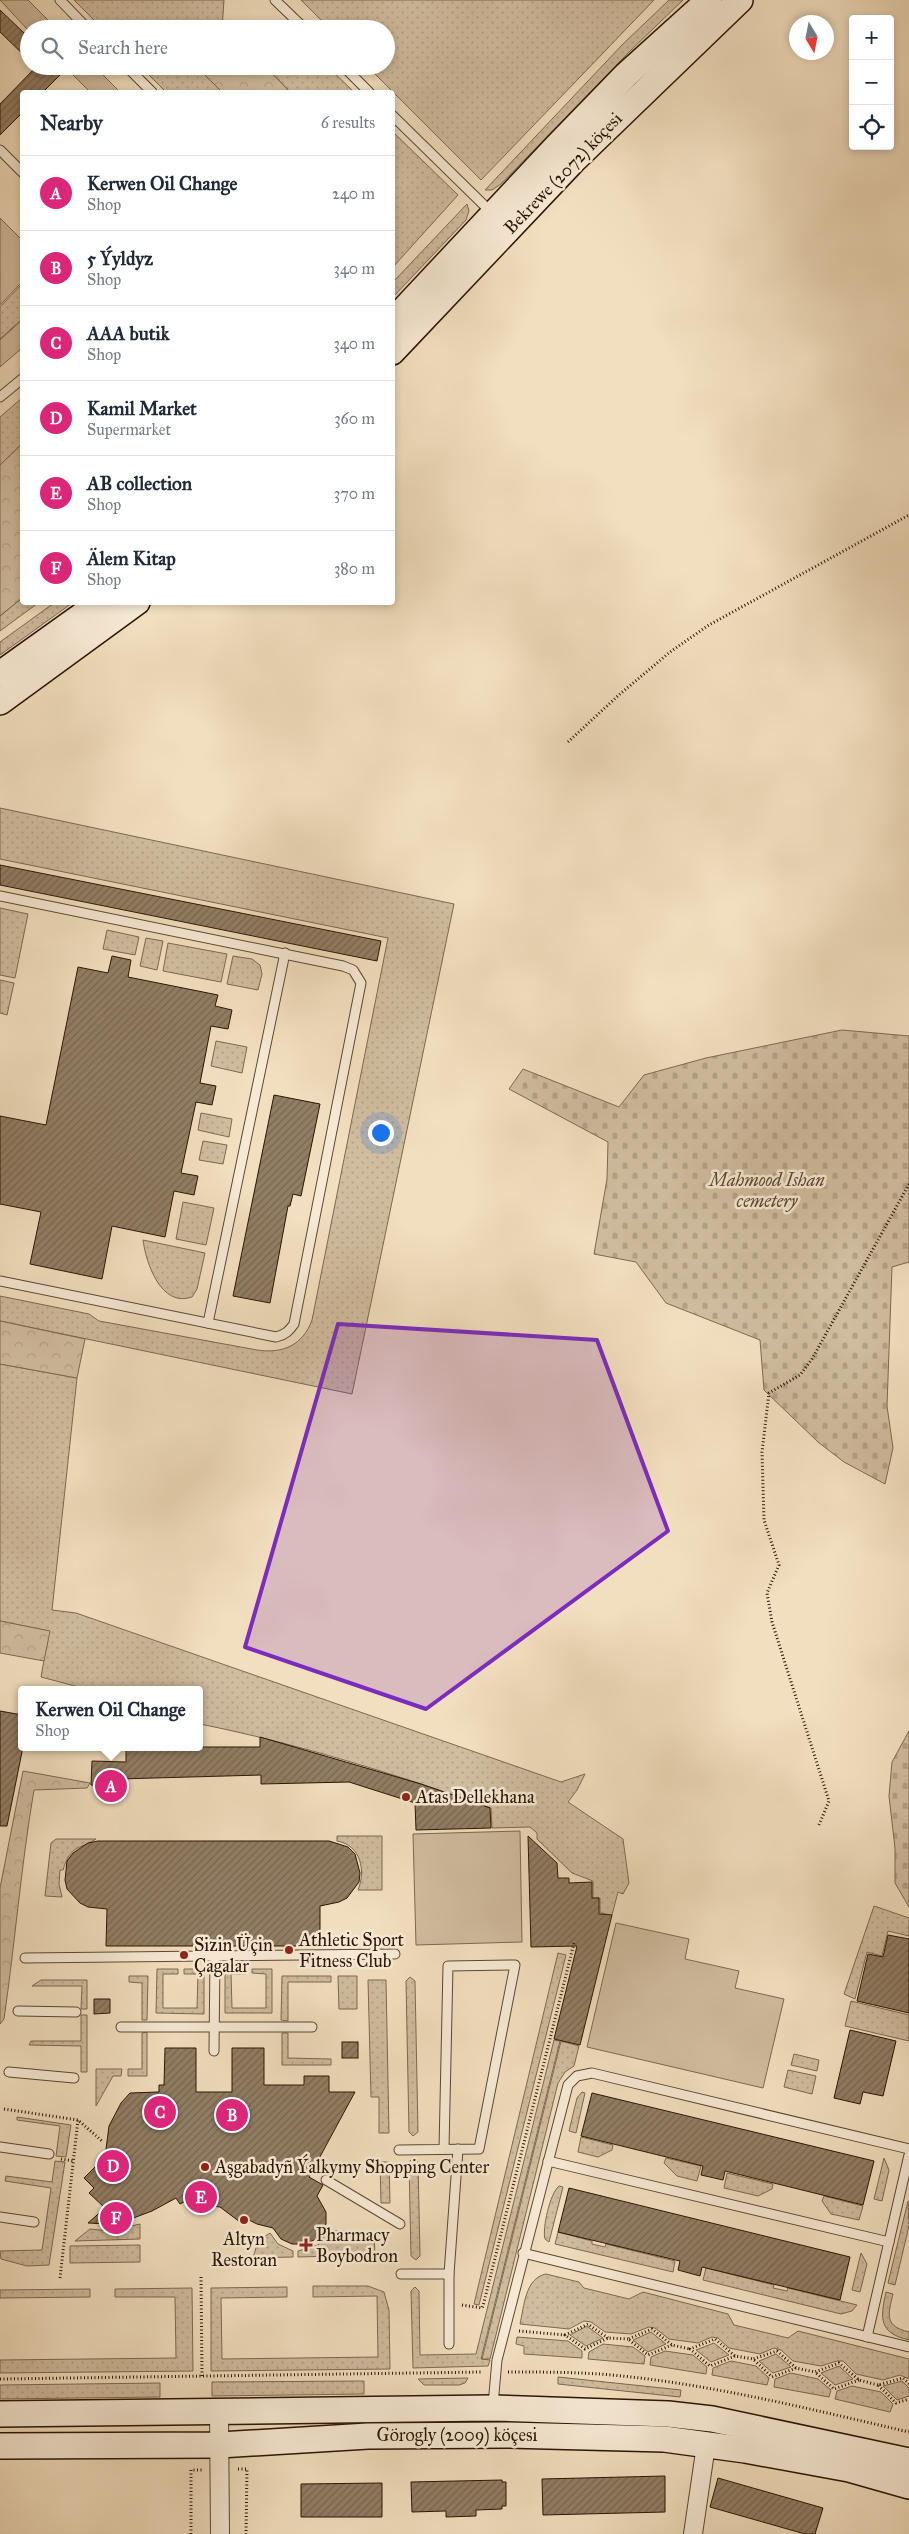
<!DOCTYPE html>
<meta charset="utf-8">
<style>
body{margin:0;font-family:"IM FELL Great Primer",serif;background:#f2f2f3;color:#1f2937}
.controls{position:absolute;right:15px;top:15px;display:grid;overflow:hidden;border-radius:5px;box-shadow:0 2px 8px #0003}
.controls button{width:45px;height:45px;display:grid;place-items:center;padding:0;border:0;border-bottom:1px solid #e0e1e3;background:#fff;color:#1f2937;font:25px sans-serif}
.compass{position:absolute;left:789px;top:15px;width:45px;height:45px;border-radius:50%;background:#fff;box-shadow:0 2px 8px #0003;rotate:170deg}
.you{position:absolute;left:380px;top:1132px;width:18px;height:18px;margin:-12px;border:4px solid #fff;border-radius:50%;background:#1a73e8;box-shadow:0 0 0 8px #1a73e833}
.badge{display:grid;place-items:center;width:32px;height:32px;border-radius:50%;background:#db2777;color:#fff;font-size:16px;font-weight:700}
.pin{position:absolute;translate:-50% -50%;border:2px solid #fff;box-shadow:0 1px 5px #0006}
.popup{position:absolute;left:18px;top:1686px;width:185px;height:65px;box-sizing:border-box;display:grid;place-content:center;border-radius:5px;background:#fff;filter:drop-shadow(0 1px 4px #0005);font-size:16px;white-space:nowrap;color:#747a83}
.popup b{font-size:19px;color:#1f2937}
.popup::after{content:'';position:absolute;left:50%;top:100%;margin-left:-10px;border:10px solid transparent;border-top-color:#fff}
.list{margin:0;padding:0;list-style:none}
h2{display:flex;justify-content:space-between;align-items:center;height:65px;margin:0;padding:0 20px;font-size:21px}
h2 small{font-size:16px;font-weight:400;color:#747a83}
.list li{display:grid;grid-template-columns:32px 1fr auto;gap:15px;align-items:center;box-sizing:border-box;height:75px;padding:0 20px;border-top:1px solid #e0e1e3}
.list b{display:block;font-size:19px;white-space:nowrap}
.list p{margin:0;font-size:16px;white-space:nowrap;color:#747a83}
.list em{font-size:16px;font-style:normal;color:#747a83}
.icon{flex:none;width:28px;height:28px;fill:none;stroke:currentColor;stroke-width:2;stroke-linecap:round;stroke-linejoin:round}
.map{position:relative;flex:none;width:909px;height:2534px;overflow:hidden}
.search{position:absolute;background:#fff;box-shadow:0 2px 8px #0003;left:20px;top:20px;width:375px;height:55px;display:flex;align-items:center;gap:12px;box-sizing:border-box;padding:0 18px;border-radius:28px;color:#747a83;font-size:19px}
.panel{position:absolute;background:#fff;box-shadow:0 2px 8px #0003;left:20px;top:90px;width:375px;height:515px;border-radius:5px}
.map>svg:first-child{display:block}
.grass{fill:url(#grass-dots);stroke:#7d6851}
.forest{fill:url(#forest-crowns);stroke:#7d6851}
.cemetery{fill:url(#cemetery-stones);stroke:#7d6851}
.pitch{fill:#d0bc9f;stroke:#7d6851}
.building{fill:url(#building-hatch);stroke:#2a1403}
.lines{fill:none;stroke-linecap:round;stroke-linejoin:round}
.lane-casing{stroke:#5c4732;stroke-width:11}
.street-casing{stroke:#5c4732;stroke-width:20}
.secondary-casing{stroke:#2a1403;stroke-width:28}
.path{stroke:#2a1403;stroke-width:3;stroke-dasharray:1 2.5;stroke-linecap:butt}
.lane{stroke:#f7ead5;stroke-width:9}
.street{stroke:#f7ead5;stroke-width:18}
.secondary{stroke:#f7ead5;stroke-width:25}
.marked{fill:#7b2cbf;fill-opacity:0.2;stroke:#7b2cbf;stroke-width:4;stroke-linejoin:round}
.poi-dot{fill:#8f2418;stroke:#f7ead5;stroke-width:2}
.labels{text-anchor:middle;stroke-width:5;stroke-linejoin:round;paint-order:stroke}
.street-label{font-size:18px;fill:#2a1403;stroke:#f7ead5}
.park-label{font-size:18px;font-style:italic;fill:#5c4632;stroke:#f7ead5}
.poi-label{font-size:18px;fill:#2a1403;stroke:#f7ead5;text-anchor:start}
</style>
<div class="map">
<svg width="909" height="2534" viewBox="0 0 909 2534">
<defs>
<pattern id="grass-dots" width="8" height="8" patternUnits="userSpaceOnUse" patternTransform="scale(1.25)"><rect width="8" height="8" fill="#d0bc9f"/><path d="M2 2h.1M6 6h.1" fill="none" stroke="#b3a187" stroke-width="1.8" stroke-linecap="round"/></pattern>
<pattern id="forest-crowns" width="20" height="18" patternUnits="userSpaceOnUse" patternTransform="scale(1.25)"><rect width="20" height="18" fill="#d0bc9f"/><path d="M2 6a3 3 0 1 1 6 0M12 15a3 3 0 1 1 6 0" fill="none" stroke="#b3a187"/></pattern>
<pattern id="cemetery-stones" width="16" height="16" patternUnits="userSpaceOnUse" patternTransform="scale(1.25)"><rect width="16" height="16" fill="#d0bc9f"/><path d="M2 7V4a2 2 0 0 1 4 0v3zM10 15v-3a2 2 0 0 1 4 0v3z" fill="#b3a187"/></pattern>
<pattern id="building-hatch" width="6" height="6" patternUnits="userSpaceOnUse" patternTransform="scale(1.25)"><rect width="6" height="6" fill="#927e65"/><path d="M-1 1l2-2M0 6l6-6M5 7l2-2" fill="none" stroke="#776651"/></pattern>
</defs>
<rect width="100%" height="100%" fill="#f2dfbf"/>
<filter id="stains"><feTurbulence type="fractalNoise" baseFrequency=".004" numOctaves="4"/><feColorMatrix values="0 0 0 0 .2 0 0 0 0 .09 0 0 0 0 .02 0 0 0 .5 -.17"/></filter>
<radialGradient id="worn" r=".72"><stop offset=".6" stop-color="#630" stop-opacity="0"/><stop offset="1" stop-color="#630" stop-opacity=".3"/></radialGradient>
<g class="grass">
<path d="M74,0H224L222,29H103Z"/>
<path d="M301,0H654L481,180L367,66H386V29H330Z"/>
<path d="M669,0H683L630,51L501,184L492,190H485L623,44Z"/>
<path d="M140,66H196L222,92H166Z"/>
<path d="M265,66H327L354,92H290Z"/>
<path d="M392,131L458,195L393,267H392Z"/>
<path d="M467,204L469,211L466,220L393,297V282Z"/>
<path d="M22,284V319L0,339V307Z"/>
<path d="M22,398V444L0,465V417Z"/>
<path d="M22,598V602L38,603L0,631V616Z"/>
<path d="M54,603H72L0,655V642Z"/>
<path d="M0,808L454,904L352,1394L0,1321V1296L89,1314L99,1321L257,1350C283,1354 303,1345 312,1320L388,938L0,859Z"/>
<path d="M0,908L28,914L15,978L0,975Z"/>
<path d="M107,930L139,937L135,955L103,949Z"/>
<path d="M146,938L163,941L157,970L140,966Z"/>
<path d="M168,943L227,954L221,982L163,971Z"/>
<path d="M233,956L252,959L260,965L262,974L258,990L227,984Z"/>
<path d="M0,980L14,983L7,1015L0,1013Z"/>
<path d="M216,1041L247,1047L242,1073L211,1066Z"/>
<path d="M201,1113L232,1119L229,1137L198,1130Z"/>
<path d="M203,1141L227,1145L223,1164L199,1160Z"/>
<path d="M183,1202L214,1208L206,1245L176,1239Z"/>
<path d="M143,1240L205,1253L197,1289L192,1297C161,1308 146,1263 143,1240Z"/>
<path d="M0,1364L77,1378L52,1610L76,1613L561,1782L585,1774L577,1790L568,1802L623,1839L629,1883L623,1894L618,1892L612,1915L600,1913V1898H593V1881L572,1873L537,1839V1833L530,1827L492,1828L491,1808C395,1774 299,1744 200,1724V1690H90L41,1677L49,1631L0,1621Z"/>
<path d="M337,1836H382V1890H358C366,1871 361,1845 337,1841Z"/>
<path d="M56,1839H96C79,1850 71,1844 63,1870H60L59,1884L62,1897L45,1896L51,1843Z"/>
<path d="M874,1906L909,1918V1936L888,1931L882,1956L867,1952L855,1999L844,1994Z"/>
<path d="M558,1953L566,1955L479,2305L474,2304Z"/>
<path d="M157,1969H178V1974H163V2008H197L198,1974H184V1969H204V2014L156,2013Z"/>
<path d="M225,1969H246V1974H231L232,2008H266V1974L252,1973V1969H272V2013H225Z"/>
<path d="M129,1976H148L147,2020H142V1983L129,1982Z"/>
<path d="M282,1976H331V1982H288V2021L281,2020Z"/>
<path d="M338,1976H357V2009H339Z"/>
<path d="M410,1977L415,1981L418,2132L413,2136L409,2132L406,1981Z"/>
<path d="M41,1980H87V2009H81L82,1986H32Z"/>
<path d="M368,1980H386L389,2133H379V2097H371Z"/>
<path d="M851,2001L909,2015V2041L845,2026Z"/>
<path d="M81,2015H87V2072H81V2046L29,2045L31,2041H81Z"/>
<path d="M147,2032V2076H128V2069H142V2033Z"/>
<path d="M282,2033H288V2058L331,2059V2065H282Z"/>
<path d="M554,2040L560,2041L481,2359L490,2360L488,2366L413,2368L411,2291L415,2287L419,2291L420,2355L476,2354Z"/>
<path d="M561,2041L579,2046L574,2066L565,2072L558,2083L490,2359H482Z"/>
<path d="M794,2054L819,2060L817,2071L791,2065Z"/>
<path d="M96,2069H122L121,2076H113L96,2106Z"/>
<path d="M788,2070L816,2076L812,2094L784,2087Z"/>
<path d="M582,2092L585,2093L576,2133L569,2131L577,2098Z"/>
<path d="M17,2117L71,2125L66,2157L56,2156L60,2126L17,2120Z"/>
<path d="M581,2137L613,2145L612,2150L598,2157L578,2152Z"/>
<path d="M414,2157L418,2162L420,2256L416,2260L411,2256L409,2162Z"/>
<path d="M666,2158L701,2166L697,2181L677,2176L664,2163Z"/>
<path d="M884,2158L889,2170L882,2201L874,2199Z"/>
<path d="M55,2161L65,2162L49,2265L27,2266L1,2259L0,2251L42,2250L51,2188L5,2181L6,2176L52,2182Z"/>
<path d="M380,2162H389L390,2203H381Z"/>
<path d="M727,2173L773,2184L772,2189L758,2196L724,2188Z"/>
<path d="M559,2186L563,2187L549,2242L545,2239C542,2229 550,2193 559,2186Z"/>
<path d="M824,2196L863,2206L859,2220L831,2214L822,2201Z"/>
<path d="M908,2201L909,2226L895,2285L888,2283Z"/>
<path d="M140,2224V2239L75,2241L90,2229L109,2231Z"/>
<path d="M329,2230L374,2233L375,2255L298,2257V2251L318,2245Z"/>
<path d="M558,2232L592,2241V2244L605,2247L606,2244L675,2261L673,2272L555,2244Z"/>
<path d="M270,2233L278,2244L293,2251V2257L253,2258L258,2241Z"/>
<path d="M140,2245V2262L70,2263V2246Z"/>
<path d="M861,2253L867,2264L860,2292L852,2290Z"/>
<path d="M706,2268L774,2285L773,2288L787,2291L788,2288L857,2305L852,2311L841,2314L703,2280Z"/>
<path d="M546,2274L579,2282L584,2288L629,2299L643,2292L728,2314L734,2325L788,2338L798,2331L909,2359V2379L900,2375L883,2380L856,2374L843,2361H837L821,2366L793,2361L781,2350L774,2348L760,2354L729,2348L718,2338L712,2337L698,2343L669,2339L655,2328L649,2327L631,2334L605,2332L591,2322L584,2321L569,2329L520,2324C524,2307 525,2278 546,2274Z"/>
<path d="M313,2286H368L384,2292L389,2310L390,2369L211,2371V2288L287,2287V2297L221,2298L222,2359L378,2357L377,2296L313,2297Z"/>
<path d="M192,2288L193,2371L0,2373V2360L176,2358L175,2297H115V2289Z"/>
<path d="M90,2289V2297L0,2298V2290Z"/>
<path d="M886,2292L893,2294C888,2315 884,2326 909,2332V2340C879,2333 880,2319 886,2292Z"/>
<path d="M587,2326L603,2338L586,2346L570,2335Z"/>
<path d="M651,2332L666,2344L648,2352L633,2340Z"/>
<path d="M517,2337L568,2341L582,2351V2358L524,2354V2346L516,2344Z"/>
<path d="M714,2343L729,2355L711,2362L696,2350Z"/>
<path d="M603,2344L633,2347L645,2356L644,2364L588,2359L589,2352Z"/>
<path d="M665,2351L693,2355L707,2367L706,2374L650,2365L651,2357Z"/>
<path d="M776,2354L791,2367L773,2373L759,2361Z"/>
<path d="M731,2361L756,2366L769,2378L767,2385L712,2375L713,2368Z"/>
<path d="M839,2366L853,2379L835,2385L821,2373Z"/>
<path d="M791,2373L818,2379L831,2390L829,2397L774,2387L775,2379Z"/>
<path d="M558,2377L681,2390L680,2397L558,2384Z"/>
<path d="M468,2378L465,2383L459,2385H424L418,2379Z"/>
<path d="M364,2381V2394L212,2396V2382Z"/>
<path d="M902,2381L909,2388V2396L897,2400L883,2386Z"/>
<path d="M160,2383V2397L0,2399V2385Z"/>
<path d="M852,2386L881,2392L893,2404L890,2412L835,2399L837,2391Z"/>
</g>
<g class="forest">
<path d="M196,66H265L290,92H222Z"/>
<path d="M22,444V598L0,616V465Z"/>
<path d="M0,1321L85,1339L77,1378L0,1364Z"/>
<path d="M0,1621L50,1631L44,1661L0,1653Z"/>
<path d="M23,1771L90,1783L87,1788L34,1790C21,1866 15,1943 4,2019L0,2024V1888Z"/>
</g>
<g class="cemetery">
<path d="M842,1030L909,1036V1262L892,1267L887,1406L893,1448L885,1484L844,1462L818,1442L764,1390L760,1340L666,1303L636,1262L594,1254L607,1179L608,1142L509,1089L523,1069L619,1107L644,1075L706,1058Z"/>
<path d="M909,1731V1907L895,1883V1848L889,1796L892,1762Z"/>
</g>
<g class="pitch">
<path d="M0,0H28L57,29H29V31Z"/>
<path d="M64,66H94L120,92H90Z"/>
<path d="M0,218L22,240V282L0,305Z"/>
<path d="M22,320V348L0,367V340Z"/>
<path d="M520,1831L522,1942L416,1945L413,1834Z"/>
<path d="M616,1923L689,1939L685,1959L739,1971L735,1988L784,1999L763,2088L587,2047Z"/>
</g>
<g class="building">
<path d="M0,10L24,33L29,32V60L0,32Z"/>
<path d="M37,66H69L43,92H22V113L0,135V104Z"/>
<path d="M0,865L381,941L377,961L0,885Z"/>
<path d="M112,956L131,960L128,977L218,995L215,1006L232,1010L228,1029L211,1026L200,1083L216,1086L212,1105L196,1102L181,1173L198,1176L194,1195L174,1191L165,1237L112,1226L102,1279L30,1264L41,1212L0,1204V1116L46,1125L78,967L108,973Z"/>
<path d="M274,1095L320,1104L301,1196L293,1194L290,1206H288L270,1303L233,1296Z"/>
<path d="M0,1711L22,1715V1752L7,1826H0Z"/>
<path d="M260,1737L421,1784L490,1808L491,1828L416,1830L415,1803L349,1782L261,1784V1775L119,1779L118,1786L91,1785L92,1761L126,1762V1747H260Z"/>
<path d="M528,1836L557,1863L558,1878H569V1883L592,1882V1898H599V1914L612,1915L580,2045L554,2039L577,1946L531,1947Z"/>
<path d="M98,1841H329L348,1847L355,1854L360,1873L359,1882L347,1898L339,1902L320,1906V1946H106L107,1909L88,1907L80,1903L67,1889L65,1880L67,1861L73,1853L88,1843Z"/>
<path d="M888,1935L909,1939V2013L857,2001L868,1954L883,1957Z"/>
<path d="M94,1999H110V2013L94,2014Z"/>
<path d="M850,2030L896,2041L883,2096L863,2092L860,2104L834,2098Z"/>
<rect x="342" y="2042" width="16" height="16"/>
<path d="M165,2048H196V2092H232V2048H264V2085H304V2076H329V2092H355L309,2177L323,2185L317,2196L326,2212V2224L316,2239L305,2244H292L281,2239L273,2228L257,2224L245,2218L240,2222L220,2207L195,2204L193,2197L180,2204L176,2198L152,2211L128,2220L108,2224L88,2223L105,2208L89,2193L94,2188L84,2178L105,2157L109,2126L121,2103L130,2093L159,2092V2085H164Z"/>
<path d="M592,2093L874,2161L863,2205L725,2171L723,2180L701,2175L703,2166L581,2136Z"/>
<path d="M569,2188L850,2257L840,2300L702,2267L700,2276L678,2270L680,2261L558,2232Z"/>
<path d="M665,2476V2512L543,2515L542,2479Z"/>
<path d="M718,2478L823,2508L815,2534H805L710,2507Z"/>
<path d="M502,2480V2482H506V2506H502V2509L476,2510V2516L446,2517V2511L412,2512L411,2482Z"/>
<path d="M382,2483V2517H301V2484Z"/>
</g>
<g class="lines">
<defs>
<g id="lane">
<path d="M60,0L88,29"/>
<path d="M275,0L305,29"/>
<path d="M126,66L152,92"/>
<path d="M343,66L369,92"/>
<path d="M392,115L493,214"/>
<path d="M0,150L22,172"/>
<path d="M0,397L22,379"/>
<path d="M0,896L343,966L353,970L361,983L294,1324C289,1331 285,1335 276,1337L0,1281"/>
<path d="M208,1323L285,953"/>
<path d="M25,1958L395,1954"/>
<path d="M18,2011L76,2012"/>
<path d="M121,2027H312"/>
<path d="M214,2051L215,1956"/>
<path d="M9,2072L74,2078"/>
<path d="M0,2147L49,2154"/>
<path d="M399,2150L479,2149L515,1965L448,1966L444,2149"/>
<path d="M548,2161L889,2242"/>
<path d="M326,2180L400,2224"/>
<path d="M0,2217L34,2222"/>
<path d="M523,2253L909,2347"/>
<path d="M401,2274H449L458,2149"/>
<path d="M449,2274V2344"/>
<path d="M867,2337L909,2155"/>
<path d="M493,2405L497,2360L568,2085L577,2076L592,2073L909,2149"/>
</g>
<g id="street">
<path d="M219,2412L220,2534"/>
<path d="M693,2534L706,2445"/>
</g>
<g id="secondary">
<path d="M392,322L558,145L626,75L709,0"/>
<path d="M392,352L573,161L740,0"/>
<path d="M0,674L101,602"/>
<path d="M0,702L137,602"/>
<path d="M0,2414L492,2408L668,2414L712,2419L909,2461"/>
<path d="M0,2446L220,2445L368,2436L508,2435L664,2439L745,2450L849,2469L909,2486"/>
</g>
</defs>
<use href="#lane" class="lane-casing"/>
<use href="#street" class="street-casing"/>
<use href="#secondary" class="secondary-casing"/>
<g class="path">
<path d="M568,742L620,694L670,652L709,625L909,515"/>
<path d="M819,1825L829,1801L772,1622L767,1593L779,1565L764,1520L762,1452L769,1393L800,1375L812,1359L909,1184"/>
<path d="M4,2109L78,2120L102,2141"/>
<path d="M61,2159L74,2161"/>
<path d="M201,2277L202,2376"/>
<path d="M60,2278L78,2120"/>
<path d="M462,2305L482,2308L483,2306L574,1943"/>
<path d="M519,2331L565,2335"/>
<path d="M608,2338L588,2324L565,2335L585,2349L608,2338L628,2339"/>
<path d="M672,2345L648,2355L628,2339L652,2329L672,2345L690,2349"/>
<path d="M735,2356L710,2366L690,2349L715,2339L735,2356L753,2359"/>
<path d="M796,2368L772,2377L753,2359L777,2351L796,2368L815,2372"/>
<path d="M508,2372C546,2372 584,2372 622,2376C719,2386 814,2410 909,2432"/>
<path d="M0,2379L482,2372"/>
<path d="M859,2380L834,2389L815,2372L839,2363L859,2380L878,2385"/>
<path d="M909,2384L903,2378L878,2385L896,2403L909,2399"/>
<path d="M238,2469H247L246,2534"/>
<path d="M191,2534V2470H202"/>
</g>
<use href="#lane" class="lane"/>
<use href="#street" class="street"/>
<use href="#secondary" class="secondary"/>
</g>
<path class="marked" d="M338,1324L597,1340L668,1531L426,1709L245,1647Z"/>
<g class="poi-dot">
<circle cx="406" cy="1797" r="5"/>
<circle cx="289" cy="1950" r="5"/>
<circle cx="184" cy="1955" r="5"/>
<circle cx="205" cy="2167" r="5"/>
<circle cx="244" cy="2220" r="5"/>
<path d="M303.5 2237.5h5v5h5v5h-5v5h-5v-5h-5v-5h5z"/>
</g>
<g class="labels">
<g class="street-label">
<text transform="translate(563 173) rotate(-46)" y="6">Bekrewe (2072) köçesi</text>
<text x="457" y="2441">Görogly (2009) köçesi</text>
</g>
<g class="park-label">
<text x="767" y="1186">Mahmood Ishan<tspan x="767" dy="21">cemetery</tspan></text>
</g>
<g class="poi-label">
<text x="416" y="1803">Atas Dellekhana</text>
<text x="299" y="1946">Athletic Sport<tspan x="299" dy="21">Fitness Club</tspan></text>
<text x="194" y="1951">Sizin Üçin<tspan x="194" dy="21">Çagalar</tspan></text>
<text x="215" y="2173">Aşgabadyñ Ýalkymy Shopping Center</text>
<text x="316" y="2241">Pharmacy<tspan x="316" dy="21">Boybodron</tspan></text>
<text x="244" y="2245" text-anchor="middle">Altyn<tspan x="244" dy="21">Restoran</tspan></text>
</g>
</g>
<rect width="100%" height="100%" filter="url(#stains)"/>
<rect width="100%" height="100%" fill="url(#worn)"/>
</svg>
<div class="controls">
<button>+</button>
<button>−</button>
<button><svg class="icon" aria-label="locate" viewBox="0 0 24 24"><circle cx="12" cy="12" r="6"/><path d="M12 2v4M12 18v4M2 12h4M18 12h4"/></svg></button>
</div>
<svg class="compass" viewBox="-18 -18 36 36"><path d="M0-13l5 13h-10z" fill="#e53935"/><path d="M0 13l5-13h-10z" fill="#747a83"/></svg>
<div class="you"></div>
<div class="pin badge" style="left:111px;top:1786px">A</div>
<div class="popup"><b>Kerwen Oil Change</b>Shop</div>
<div class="pin badge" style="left:232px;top:2115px">B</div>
<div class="pin badge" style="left:160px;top:2112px">C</div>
<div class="pin badge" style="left:113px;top:2166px">D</div>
<div class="pin badge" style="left:201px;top:2197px">E</div>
<div class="pin badge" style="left:116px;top:2218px">F</div>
<div class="search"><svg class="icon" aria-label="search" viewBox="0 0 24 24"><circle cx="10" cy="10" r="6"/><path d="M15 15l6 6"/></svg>Search here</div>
<section class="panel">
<h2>Nearby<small>6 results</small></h2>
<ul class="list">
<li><span class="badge">A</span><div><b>Kerwen Oil Change</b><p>Shop</p></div><em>240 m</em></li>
<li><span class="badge">B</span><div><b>5 Ýyldyz</b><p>Shop</p></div><em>340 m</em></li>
<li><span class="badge">C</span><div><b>AAA butik</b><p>Shop</p></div><em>340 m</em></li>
<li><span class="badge">D</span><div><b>Kamil Market</b><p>Supermarket</p></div><em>360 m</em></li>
<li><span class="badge">E</span><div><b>AB collection</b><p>Shop</p></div><em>370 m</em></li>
<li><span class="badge">F</span><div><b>Älem Kitap</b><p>Shop</p></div><em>380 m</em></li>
</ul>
</section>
</div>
